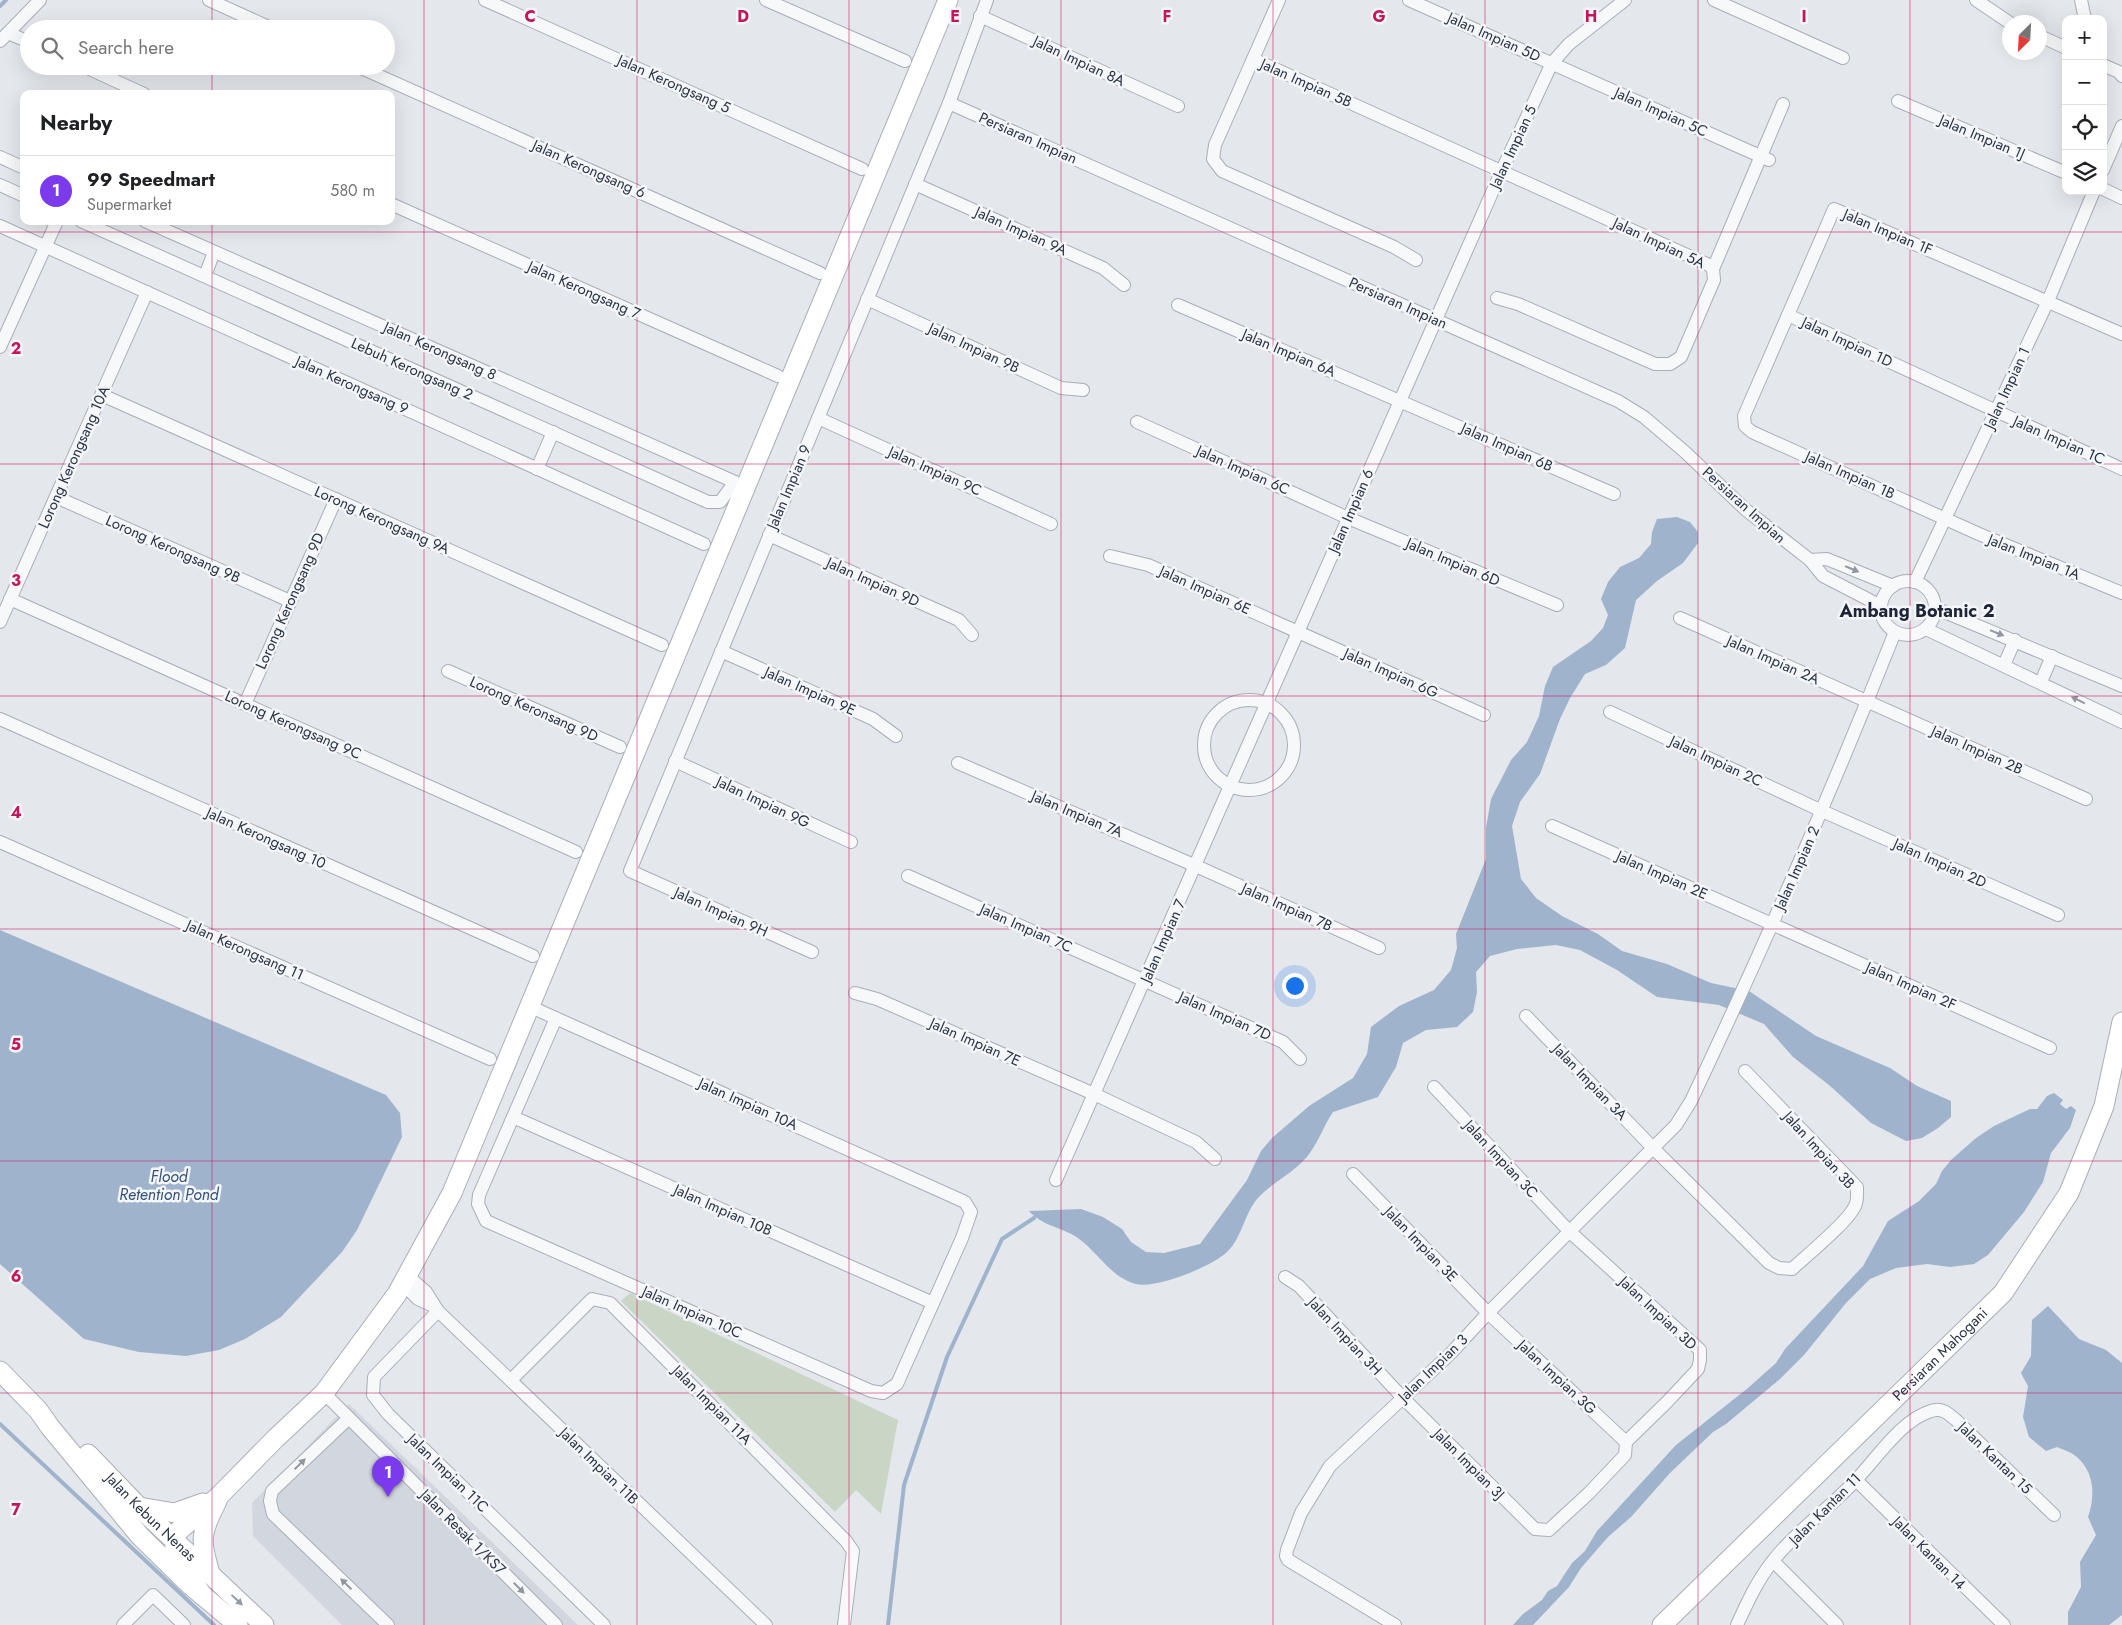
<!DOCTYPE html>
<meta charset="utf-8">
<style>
body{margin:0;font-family:Jost,sans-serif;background:#f2f2f2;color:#202124}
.controls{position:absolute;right:15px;top:15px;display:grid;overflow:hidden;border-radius:10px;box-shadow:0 5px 20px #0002}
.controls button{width:45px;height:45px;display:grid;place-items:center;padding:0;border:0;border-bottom:1px solid #e0e0e0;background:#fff;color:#202124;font:25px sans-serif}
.compass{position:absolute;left:2002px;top:15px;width:45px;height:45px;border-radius:50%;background:#fff;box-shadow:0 5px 20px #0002;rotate:204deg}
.you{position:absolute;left:1294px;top:985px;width:18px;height:18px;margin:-12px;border:4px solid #fff;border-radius:50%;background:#1a73e8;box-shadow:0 0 0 8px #1a73e833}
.badge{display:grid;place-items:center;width:32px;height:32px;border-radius:50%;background:#7c3aed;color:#fff;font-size:16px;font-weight:700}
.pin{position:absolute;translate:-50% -41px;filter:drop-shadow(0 1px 2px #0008)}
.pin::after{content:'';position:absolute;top:26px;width:18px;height:15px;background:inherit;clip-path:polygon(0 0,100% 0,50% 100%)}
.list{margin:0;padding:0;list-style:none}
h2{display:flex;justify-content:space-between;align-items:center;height:65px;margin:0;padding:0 20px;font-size:21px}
h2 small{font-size:16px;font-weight:400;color:#757577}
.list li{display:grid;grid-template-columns:32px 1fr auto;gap:15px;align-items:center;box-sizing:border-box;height:70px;padding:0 20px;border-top:1px solid #e0e0e0}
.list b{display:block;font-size:19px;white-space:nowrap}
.list p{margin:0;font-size:16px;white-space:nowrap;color:#757577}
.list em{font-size:16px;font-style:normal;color:#757577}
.icon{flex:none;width:28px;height:28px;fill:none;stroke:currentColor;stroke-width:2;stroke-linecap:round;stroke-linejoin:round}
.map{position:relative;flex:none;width:2122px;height:1625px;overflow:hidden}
.search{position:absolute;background:#fff;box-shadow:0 5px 20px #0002;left:20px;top:20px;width:375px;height:55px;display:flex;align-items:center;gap:12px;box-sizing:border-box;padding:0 18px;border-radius:28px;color:#757577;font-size:19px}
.panel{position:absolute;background:#fff;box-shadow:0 5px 20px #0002;left:20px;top:90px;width:375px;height:135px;border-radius:10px}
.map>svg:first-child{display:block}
.built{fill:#d2d6de}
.green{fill:#c9d6c5}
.water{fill:#9fb4cc}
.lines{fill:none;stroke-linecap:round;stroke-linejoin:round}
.stream{stroke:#9fb4cc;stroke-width:4}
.street-casing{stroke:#a9aeb7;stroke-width:14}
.secondary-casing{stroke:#a9aeb7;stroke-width:21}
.street{stroke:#f7f8fa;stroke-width:12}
.secondary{stroke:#fff;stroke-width:19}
.oneway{fill:#9196a0}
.oneway2{fill:#959aa2}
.grid{fill:none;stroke:#c2185b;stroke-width:1;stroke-opacity:0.55}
.labels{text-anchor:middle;stroke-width:5;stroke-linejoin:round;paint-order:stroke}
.street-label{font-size:15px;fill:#2b3445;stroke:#f4f6f9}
.water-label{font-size:16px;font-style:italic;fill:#34527a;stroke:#f4f6f9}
.quarter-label{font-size:18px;font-weight:bold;fill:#1d2536;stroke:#f4f6f9}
.grid-label{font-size:16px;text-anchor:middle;font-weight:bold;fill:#c2185b;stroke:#f4f6f9;stroke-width:5;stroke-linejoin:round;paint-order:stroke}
</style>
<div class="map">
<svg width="2122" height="1625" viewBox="0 0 2122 1625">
<rect width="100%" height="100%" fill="#e4e7ec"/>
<path class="built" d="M349,1404L578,1625H342L253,1536L252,1503Z"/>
<path class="green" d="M630,1293L898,1420L881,1514L856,1490L835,1512L621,1301Z"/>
<g class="water">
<path d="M1677,517L1690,522L1698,532V543L1683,563L1657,581L1636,600L1625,648L1606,665L1585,674L1570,698L1560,719L1540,774L1520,802L1512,826L1521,879L1536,898L1562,916L1598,934L1622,951L1667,964L1711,983L1749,991L1816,1036L1890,1068L1917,1086L1951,1101V1117L1938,1128L1922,1138L1906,1141L1871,1123L1829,1085L1793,1057L1764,1024L1719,1005L1657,997L1617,970L1580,950L1556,945L1517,949L1490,956L1476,972L1477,992L1473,1012L1457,1027L1426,1030L1403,1043L1396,1067L1378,1097L1333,1112C1322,1128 1316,1150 1301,1163C1288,1176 1269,1185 1257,1199C1244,1215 1242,1237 1228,1251C1214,1266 1156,1289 1136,1284C1110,1277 1099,1253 1078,1238C1062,1227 1042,1226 1029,1211L1081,1209L1103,1217L1122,1229L1131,1242L1146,1252L1164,1253L1200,1244L1247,1180L1261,1151L1272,1138L1309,1106L1353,1078L1367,1054L1371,1027L1399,1006L1434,990L1451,970L1457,948L1456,934L1486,859V828L1491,799L1511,760L1527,742L1539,716L1545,686L1553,667L1591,641L1603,628L1608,615L1601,599L1608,582L1620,567L1639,558L1651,544L1652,532L1657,519Z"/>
<path d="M0,930L386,1095L400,1113L402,1137L357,1230L342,1252L281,1317L245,1339L219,1350L186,1356L139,1352L84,1339L0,1264Z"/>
<path d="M2054,1093L2063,1100L2060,1104L2066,1109L2071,1106L2076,1110L2070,1128L2051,1153L2043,1182L2024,1212L1988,1255L1974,1264L1950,1267L1927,1264L1896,1268L1870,1279L1846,1303L1804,1355L1780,1379L1726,1424L1713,1432L1670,1473L1631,1517L1608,1537L1581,1568L1569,1587L1533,1625H1513L1523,1614L1542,1600L1548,1591L1557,1586L1572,1563L1585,1551L1597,1531L1676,1445L1748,1388L1776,1363L1785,1349L1863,1266L1888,1221L1919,1201L1936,1184L1942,1171L1951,1160L1976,1138L1994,1126L2030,1109H2037L2047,1096Z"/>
<path d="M2048,1306L2079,1339L2106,1350L2122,1363V1615L2109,1625H2068V1612L2081,1587L2080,1562L2096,1535L2088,1517C2095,1497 2095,1474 2078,1458C2073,1453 2064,1450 2057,1447L2046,1451L2029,1437L2023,1417L2028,1386L2021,1373L2031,1356L2032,1320Z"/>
</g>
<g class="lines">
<g class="stream">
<path d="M0,6L6,0"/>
<path d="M0,1424L214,1625"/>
<path d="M888,1625L904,1485L947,1357L1002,1239L1034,1218"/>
</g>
<defs>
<g id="street">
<path d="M209,0L273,29"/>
<path d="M485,0L862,169"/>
<path d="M766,0L905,61"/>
<path d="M1409,0L1769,160"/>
<path d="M1714,0L1843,58"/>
<path d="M1976,0L2010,23"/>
<path d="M2081,0L2085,19"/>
<path d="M980,16L1178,106"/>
<path d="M8,33L29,42"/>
<path d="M2040,36L2066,48"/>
<path d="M0,41L40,0"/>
<path d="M1253,59L1279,0"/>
<path d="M2103,65L2119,72L2122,76"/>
<path d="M83,66L144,94"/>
<path d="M357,66L820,273"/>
<path d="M1898,101L2066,173"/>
<path d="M949,103L1618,401L1644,417L1685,452L1746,510L1810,560L1823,576L1881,606"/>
<path d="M0,157L24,168"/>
<path d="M2103,170L2122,126"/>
<path d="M915,184L1103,268L1124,285"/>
<path d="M0,185L24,196"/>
<path d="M2103,189L2122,198"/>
<path d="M391,204L778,376"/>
<path d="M81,221L708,502H720L735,482L145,221"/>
<path d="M0,226L704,544"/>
<path d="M1416,260L1394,247L1222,171L1213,159L1215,145L1253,59L1709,265L1713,269L1714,280L1681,357L1670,364H1655L1518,304L1497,298"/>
<path d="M1713,269L1783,104"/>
<path d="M205,276L214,252"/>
<path d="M867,299L1061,388L1083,390"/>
<path d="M1178,305L1614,494"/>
<path d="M1788,315L1834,209L2122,334"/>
<path d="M0,347L57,221"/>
<path d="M102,395L662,645"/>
<path d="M818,418L1051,524"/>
<path d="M1137,422L1348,518L1557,605"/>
<path d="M537,469L553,432"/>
<path d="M2122,469L1788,315L1744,416L1745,426L1752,432L1979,534L2122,593"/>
<path d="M56,497L290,601"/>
<path d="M769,535L959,620L972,635"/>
<path d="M1110,556L1148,565L1484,715"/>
<path d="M1810,560L1827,559L1893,586"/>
<circle cx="1908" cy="608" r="27"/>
<path d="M1915,582L2048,301L2094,191"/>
<path d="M10,599L576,852"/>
<path d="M1935,608L2122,686"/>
<path d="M1680,618L2086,799"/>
<path d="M0,622L147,292"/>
<path d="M1926,629L2122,722"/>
<path d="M721,651L873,719L896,736"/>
<path d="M2004,665L2015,640"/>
<path d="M448,671L620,747"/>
<path d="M2041,682L2052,656"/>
<circle cx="1249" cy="745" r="45"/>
<path d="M245,704L336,499"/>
<path d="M1610,712L1822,811L2058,915"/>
<path d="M0,719L533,956"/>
<path d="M675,761L851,842"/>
<path d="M958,763L1196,866L1379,948"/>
<path d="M1552,826L2050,1048"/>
<path d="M0,842L490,1059"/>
<path d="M908,876L1283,1042L1300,1059"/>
<path d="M812,952L630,871L949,103L987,0"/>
<path d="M855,993L877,999L1094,1094L1196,1142L1215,1159"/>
<path d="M531,1007L571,1025L965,1202L971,1212L962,1238L897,1384L883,1393L871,1391L486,1221L478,1204L479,1195L556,1018"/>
<path d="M1526,1016L1653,1148L1769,1263L1779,1268L1792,1269C1806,1256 1848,1222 1855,1206C1858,1200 1857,1193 1857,1187L1745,1071"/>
<path d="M513,1117L933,1303"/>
<path d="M1353,1174L1488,1313L1626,1442"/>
<path d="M1056,1180L1502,170L1552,63L1569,44L1625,0"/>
<path d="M408,1276L426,1292L438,1311L766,1625"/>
<path d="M1285,1277L1299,1286L1403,1398L1535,1529L1549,1530L1589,1493L1625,1455L1626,1442L1667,1402L1698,1369L1700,1360V1350L1569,1231L1434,1087"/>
<path d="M403,1284L418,1299L433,1306"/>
<path d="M438,1311L374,1377L373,1395L388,1414L604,1625"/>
<path d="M511,1380L592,1299L610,1303L846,1541L853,1551L844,1625"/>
<path d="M324,1393L556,1625"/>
<path d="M349,1418L272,1491L270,1501L273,1514L388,1625"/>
<path d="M1856,1480L2004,1625"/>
<path d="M1773,1561L1837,1625"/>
<path d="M123,1625L153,1595L184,1625"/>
<path d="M1395,1625L1288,1560L1286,1556L1287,1550L1301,1513L1330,1466L1451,1353L1488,1313L1676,1125L1691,1101C1764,947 1832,790 1895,632"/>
<path d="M1737,1625C1747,1603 1757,1581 1772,1562C1794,1533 1831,1507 1856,1480C1877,1458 1901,1420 1931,1411C1942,1407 1949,1414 1957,1421L2054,1515"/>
</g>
<g id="secondary">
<path d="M0,1371L38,1410L50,1427L140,1536L189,1584L238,1625"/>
<path id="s1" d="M88,1454L139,1507L264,1625"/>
<path d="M139,1507L175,1513L203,1503"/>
<path d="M210,1574C200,1537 200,1536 217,1501"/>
<path d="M203,1596L176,1558L175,1554V1534L218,1497L275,1439L324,1393L397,1294L452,1193L948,0"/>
<path id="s2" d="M1662,1625L2003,1293L2069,1193L2104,1106L2122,1022"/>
</g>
</defs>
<use href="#street" class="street-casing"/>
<use href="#secondary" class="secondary-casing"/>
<use href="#street" class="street"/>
<use href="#secondary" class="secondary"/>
</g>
<defs><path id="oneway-solid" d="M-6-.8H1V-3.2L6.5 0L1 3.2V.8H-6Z" transform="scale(1.25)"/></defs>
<g class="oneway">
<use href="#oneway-solid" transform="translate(1852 569) rotate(23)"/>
<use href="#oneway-solid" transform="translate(1997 633) rotate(22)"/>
<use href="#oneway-solid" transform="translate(2078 700) rotate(-154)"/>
<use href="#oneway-solid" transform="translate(300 1464) rotate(-44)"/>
<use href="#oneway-solid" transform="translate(346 1584) rotate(-136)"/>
<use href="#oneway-solid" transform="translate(519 1588) rotate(45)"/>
</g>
<use class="oneway2" href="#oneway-solid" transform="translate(237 1600) rotate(43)"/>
<path class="grid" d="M212,0V29M424,0V1625M637,0V1625M849,0V1625M1061,0V1625M1273,0V1625M1485,0V1625M1698,0V1625M1910,0V1625M212,66V94M212,221V1625M0,232H2122M0,464H2122M0,696H2122M0,929H2122M0,1161H2122M0,1393H2122"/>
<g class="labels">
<g class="street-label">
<text transform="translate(1494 37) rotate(24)" y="5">Jalan Impian 5D</text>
<text transform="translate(1079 61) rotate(25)" y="5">Jalan Impian 8A</text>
<text transform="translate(1306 83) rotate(24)" y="5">Jalan Impian 5B</text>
<text transform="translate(674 84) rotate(24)" y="5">Jalan Kerongsang 5</text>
<text transform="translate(1661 112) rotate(24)" y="5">Jalan Impian 5C</text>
<text transform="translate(1982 137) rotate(23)" y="5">Jalan Impian 1J</text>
<text transform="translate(1028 138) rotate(24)" y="5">Persiaran Impian</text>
<text transform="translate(1513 147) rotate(-65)" y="5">Jalan Impian 5</text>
<text transform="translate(589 169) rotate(24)" y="5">Jalan Kerongsang 6</text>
<text transform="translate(1021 231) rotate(24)" y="5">Jalan Impian 9A</text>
<text transform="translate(1888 232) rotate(23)" y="5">Jalan Impian 1F</text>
<text transform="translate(1659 243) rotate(25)" y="5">Jalan Impian 5A</text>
<text transform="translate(584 290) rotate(24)" y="5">Jalan Kerongsang 7</text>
<text transform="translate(1398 303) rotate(24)" y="5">Persiaran Impian</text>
<text transform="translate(1847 342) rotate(25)" y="5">Jalan Impian 1D</text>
<text transform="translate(974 348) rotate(25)" y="5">Jalan Impian 9B</text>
<text transform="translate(440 351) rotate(24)" y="5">Jalan Kerongsang 8</text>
<text transform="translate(1289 353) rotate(23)" y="5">Jalan Impian 6A</text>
<text transform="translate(412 369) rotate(24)" y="5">Lebuh Kerongsang 2</text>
<text transform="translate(352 385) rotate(24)" y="5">Jalan Kerongsang 9</text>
<text transform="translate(2007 388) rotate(-65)" y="5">Jalan Impian 1</text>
<text transform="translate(2059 440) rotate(24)" y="5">Jalan Impian 1C</text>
<text transform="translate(1507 447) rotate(24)" y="5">Jalan Impian 6B</text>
<text transform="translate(74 457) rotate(-66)" y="5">Lorong Kerongsang 10A</text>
<text transform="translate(1243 470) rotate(24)" y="5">Jalan Impian 6C</text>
<text transform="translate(935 471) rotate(24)" y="5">Jalan Impian 9C</text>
<text transform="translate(1850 475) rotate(24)" y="5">Jalan Impian 1B</text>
<text transform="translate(789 487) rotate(-67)" y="5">Jalan Impian 9</text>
<text transform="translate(1744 505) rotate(42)" y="5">Persiaran Impian</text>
<text transform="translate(1351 511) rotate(-66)" y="5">Jalan Impian 6</text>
<text transform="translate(382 520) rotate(24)" y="5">Lorong Kerongsang 9A</text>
<text transform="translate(173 549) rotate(24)" y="5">Lorong Kerongsang 9B</text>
<text transform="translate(2034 557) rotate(22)" y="5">Jalan Impian 1A</text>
<text transform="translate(1453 562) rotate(23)" y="5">Jalan Impian 6D</text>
<text transform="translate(873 582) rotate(24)" y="5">Jalan Impian 9D</text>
<text transform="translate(1205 590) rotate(24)" y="5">Jalan Impian 6E</text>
<text transform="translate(290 601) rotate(-66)" y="5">Lorong Kerongsang 9D</text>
<text transform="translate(1773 660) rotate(24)" y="5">Jalan Impian 2A</text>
<text transform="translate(1391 673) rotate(24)" y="5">Jalan Impian 6G</text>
<text transform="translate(810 691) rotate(24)" y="5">Jalan Impian 9E</text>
<text transform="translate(534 709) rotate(24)" y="5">Lorong Keronsang 9D</text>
<text transform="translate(293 725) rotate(24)" y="5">Lorong Kerongsang 9C</text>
<text transform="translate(1977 750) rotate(24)" y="5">Jalan Impian 2B</text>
<text transform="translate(1716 761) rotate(25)" y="5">Jalan Impian 2C</text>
<text transform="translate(763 802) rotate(25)" y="5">Jalan Impian 9G</text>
<text transform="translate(1077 814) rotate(23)" y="5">Jalan Impian 7A</text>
<text transform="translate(266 838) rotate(24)" y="5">Jalan Kerongsang 10</text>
<text transform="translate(1940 863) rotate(24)" y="5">Jalan Impian 2D</text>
<text transform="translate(1797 868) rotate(-66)" y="5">Jalan Impian 2</text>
<text transform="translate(1662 875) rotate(24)" y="5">Jalan Impian 2E</text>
<text transform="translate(1287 907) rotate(24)" y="5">Jalan Impian 7B</text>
<text transform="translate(721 912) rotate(24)" y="5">Jalan Impian 9H</text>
<text transform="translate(1026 928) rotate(24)" y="5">Jalan Impian 7C</text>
<text transform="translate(1163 941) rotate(-66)" y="5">Jalan Impian 7</text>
<text transform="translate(245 950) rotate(24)" y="5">Jalan Kerongsang 11</text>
<text transform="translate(1911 986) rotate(24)" y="5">Jalan Impian 2F</text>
<text transform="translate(1225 1016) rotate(24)" y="5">Jalan Impian 7D</text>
<text transform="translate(975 1042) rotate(24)" y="5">Jalan Impian 7E</text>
<text transform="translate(1590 1082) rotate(46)" y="5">Jalan Impian 3A</text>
<text transform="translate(748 1104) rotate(24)" y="5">Jalan Impian 10A</text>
<text transform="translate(1819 1150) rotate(48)" y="5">Jalan Impian 3B</text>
<text transform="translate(1501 1159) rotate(47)" y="5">Jalan Impian 3C</text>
<text transform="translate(723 1210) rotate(24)" y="5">Jalan Impian 10B</text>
<text transform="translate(1421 1244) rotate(46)" y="5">Jalan Impian 3E</text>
<text transform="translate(692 1312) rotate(24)" y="5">Jalan Impian 10C</text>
<text transform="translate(1658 1313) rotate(43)" y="5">Jalan Impian 3D</text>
<text transform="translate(1345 1336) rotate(47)" y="5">Jalan Impian 3H</text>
<text dy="5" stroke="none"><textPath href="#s2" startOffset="388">Persiaran Mahogani</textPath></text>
<text transform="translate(1433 1368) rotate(-44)" y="5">Jalan Impian 3</text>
<text transform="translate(1557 1377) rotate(43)" y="5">Jalan Impian 3G</text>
<text transform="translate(712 1405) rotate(45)" y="5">Jalan Impian 11A</text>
<text transform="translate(1995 1458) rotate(44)" y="5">Jalan Kantan 15</text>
<text transform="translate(1469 1464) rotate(45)" y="5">Jalan Impian 3J</text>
<text transform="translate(599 1466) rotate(44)" y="5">Jalan Impian 11B</text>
<text transform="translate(448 1473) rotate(44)" y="5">Jalan Impian 11C</text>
<text transform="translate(1825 1509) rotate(-45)" y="5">Jalan Kantan 11</text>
<text dy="5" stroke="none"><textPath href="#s1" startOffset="89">Jalan Kebun Nenas</textPath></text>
<text transform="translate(463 1532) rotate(45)" y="5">Jalan Resak 1/KS7</text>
<text transform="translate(1929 1553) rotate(45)" y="5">Jalan Kantan 14</text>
</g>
<g class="water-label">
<text x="169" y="1182">Flood<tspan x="169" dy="18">Retention Pond</tspan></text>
</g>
<g class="quarter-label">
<text x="1917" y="617">Ambang Botanic 2</text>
</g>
</g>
<g class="grid-label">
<text x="530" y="22">C</text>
<text x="743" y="22">D</text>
<text x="955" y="22">E</text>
<text x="1167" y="22">F</text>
<text x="1379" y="22">G</text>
<text x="1591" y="22">H</text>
<text x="1804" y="22">I</text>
<text x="16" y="354">2</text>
<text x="16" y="586">3</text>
<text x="16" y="818">4</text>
<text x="16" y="1050">5</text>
<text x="16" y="1282">6</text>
<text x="16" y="1515">7</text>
</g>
</svg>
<div class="controls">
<button>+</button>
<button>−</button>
<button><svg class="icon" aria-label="locate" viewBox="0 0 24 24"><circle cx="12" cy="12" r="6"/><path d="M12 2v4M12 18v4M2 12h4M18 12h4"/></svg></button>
<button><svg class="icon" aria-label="layers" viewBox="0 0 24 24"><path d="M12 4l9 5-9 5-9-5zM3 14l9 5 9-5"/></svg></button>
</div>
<svg class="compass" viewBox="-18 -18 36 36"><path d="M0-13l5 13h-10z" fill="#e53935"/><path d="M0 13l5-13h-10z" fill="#757577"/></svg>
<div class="you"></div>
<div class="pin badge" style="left:388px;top:1497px">1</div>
<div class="search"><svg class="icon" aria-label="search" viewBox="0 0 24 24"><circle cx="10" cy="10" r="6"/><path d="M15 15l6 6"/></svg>Search here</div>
<section class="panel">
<h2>Nearby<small></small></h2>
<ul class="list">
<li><span class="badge">1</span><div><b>99 Speedmart</b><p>Supermarket</p></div><em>580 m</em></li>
</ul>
</section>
</div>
